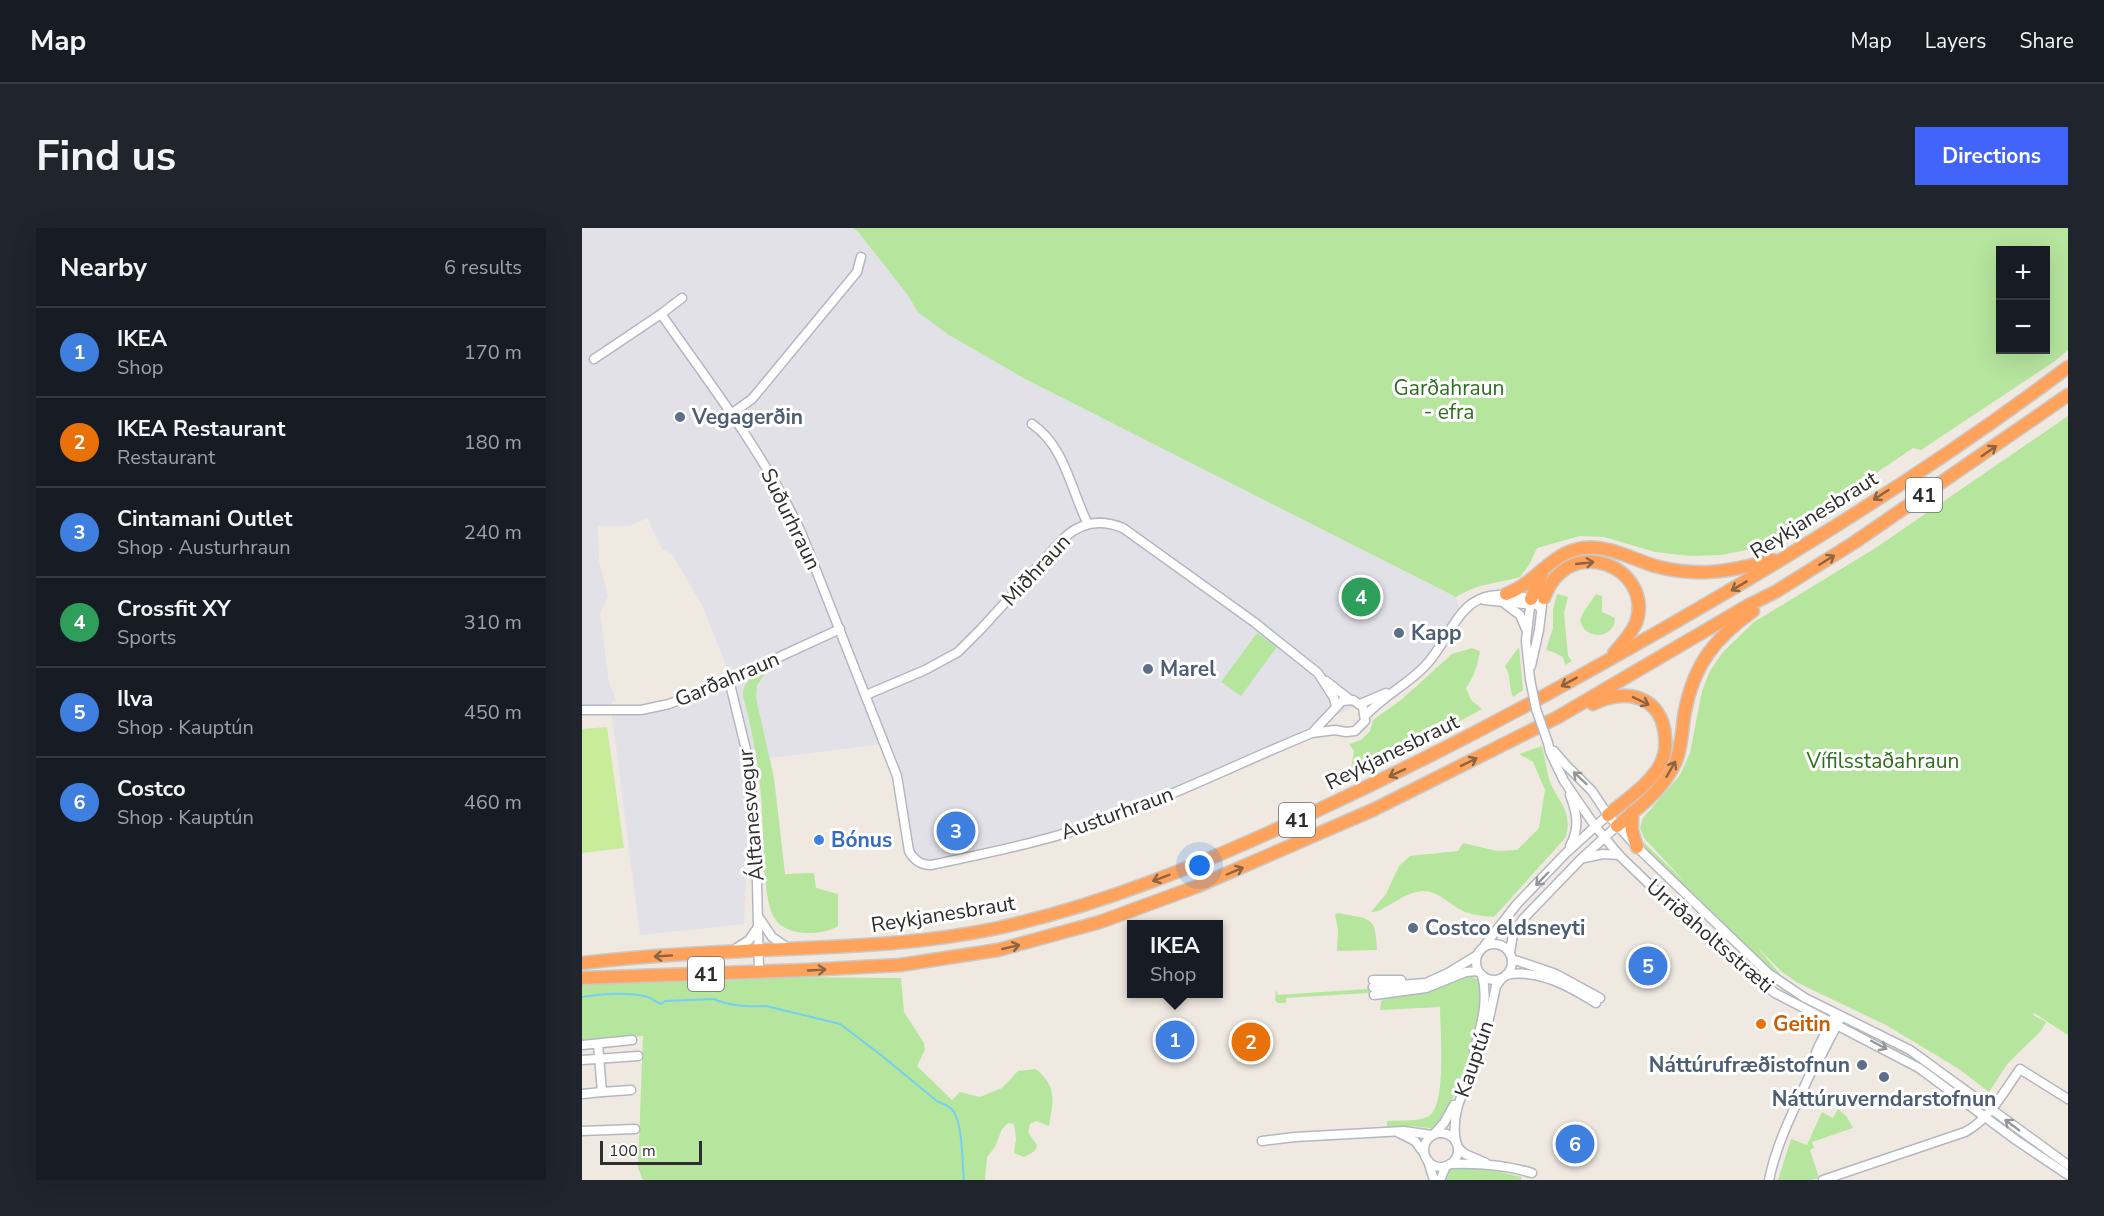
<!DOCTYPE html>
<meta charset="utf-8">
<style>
body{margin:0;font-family:"Nunito Sans",sans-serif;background:#20242c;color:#f1f3f6}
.controls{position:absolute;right:18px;top:18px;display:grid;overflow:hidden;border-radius:0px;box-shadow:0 6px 24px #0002}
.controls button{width:54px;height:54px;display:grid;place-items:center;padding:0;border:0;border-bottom:2px solid #363941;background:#171b24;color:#f1f3f6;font:30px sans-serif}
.scale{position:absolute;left:18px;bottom:15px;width:102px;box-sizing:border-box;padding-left:6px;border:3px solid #2e2e2e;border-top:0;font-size:16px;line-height:21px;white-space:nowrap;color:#2e2e2e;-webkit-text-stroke:4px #fff;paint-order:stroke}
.you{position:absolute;left:618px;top:638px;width:21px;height:21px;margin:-15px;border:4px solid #fff;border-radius:50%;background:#1a73e8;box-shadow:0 0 0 9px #1a73e833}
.badge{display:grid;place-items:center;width:39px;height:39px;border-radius:50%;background:#4264fb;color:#fff;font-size:20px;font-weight:700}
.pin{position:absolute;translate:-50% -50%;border:3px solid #fff;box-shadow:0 2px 6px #0006}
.popup{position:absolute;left:545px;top:692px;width:96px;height:78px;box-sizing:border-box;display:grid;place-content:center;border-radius:0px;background:#171b24;filter:drop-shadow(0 2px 4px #0005);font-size:20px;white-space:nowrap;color:#9ea1a6}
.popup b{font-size:22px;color:#f1f3f6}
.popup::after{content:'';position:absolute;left:50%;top:100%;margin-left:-12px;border:12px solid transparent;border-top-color:#171b24}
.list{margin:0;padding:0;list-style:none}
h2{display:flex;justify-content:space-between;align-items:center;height:78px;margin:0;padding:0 24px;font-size:26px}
h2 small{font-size:20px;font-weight:400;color:#9ea1a6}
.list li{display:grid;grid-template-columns:39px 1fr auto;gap:18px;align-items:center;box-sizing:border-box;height:90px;padding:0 24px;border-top:2px solid #363941}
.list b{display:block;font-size:22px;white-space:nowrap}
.list p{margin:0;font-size:20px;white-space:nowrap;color:#9ea1a6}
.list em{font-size:20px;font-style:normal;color:#9ea1a6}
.map{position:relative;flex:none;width:1486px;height:952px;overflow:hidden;border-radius:0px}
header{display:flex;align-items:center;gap:36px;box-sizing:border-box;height:84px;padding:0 30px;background:#171b24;border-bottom:2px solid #363941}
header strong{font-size:28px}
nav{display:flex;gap:33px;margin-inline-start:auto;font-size:21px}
.intro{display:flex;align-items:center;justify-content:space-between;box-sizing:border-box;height:144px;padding:0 36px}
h1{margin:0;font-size:42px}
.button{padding:15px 27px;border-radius:0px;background:#4264fb;color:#fff;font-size:21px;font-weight:700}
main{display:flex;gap:36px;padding:0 36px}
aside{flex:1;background:#171b24;border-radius:0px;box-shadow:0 6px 24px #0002}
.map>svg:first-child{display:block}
.industrial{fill:#e3e1e8}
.green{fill:#b6e59e;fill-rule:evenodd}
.pitch{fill:#c9ec9a}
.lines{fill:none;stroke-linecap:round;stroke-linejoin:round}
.stream{stroke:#75cff0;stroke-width:2}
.minor-casing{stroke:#b4b7c1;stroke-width:11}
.highway-casing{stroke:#c9c9c9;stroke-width:15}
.minor{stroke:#fff;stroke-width:8}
.highway{stroke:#ffa35c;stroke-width:12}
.minor-bridge-casing{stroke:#b4b7c1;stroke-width:11;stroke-linecap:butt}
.minor-bridge{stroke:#fff;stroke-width:8}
.oneway{stroke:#8c6343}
.oneway2{stroke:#969696}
.service-dot{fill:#5c6f8a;stroke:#fff;stroke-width:2}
.shop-dot{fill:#3f7fe0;stroke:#fff;stroke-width:2}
.food-dot{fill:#e8710a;stroke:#fff;stroke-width:2}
.labels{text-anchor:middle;stroke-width:6;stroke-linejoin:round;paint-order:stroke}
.shield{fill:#fff;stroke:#6d6d6d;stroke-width:1.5}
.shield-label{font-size:20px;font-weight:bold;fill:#2e2e2e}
.park-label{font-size:21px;fill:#2c6e1b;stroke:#fff}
.service-label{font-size:21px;font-weight:bold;fill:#4e5e75;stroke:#fff;text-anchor:start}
.street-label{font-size:21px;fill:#2e2e2e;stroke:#fff}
.shop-label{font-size:21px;font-weight:bold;fill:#366cbe;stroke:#fff;text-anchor:start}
.food-label{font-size:21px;font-weight:bold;fill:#c56008;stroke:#fff;text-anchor:start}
</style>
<header>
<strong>Map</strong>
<nav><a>Map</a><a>Layers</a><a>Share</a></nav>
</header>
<div class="intro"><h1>Find us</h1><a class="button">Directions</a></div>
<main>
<aside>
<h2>Nearby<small>6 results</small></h2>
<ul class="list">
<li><span class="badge" style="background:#3f7fe0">1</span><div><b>IKEA</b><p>Shop</p></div><em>170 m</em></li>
<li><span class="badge" style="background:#e8710a">2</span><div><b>IKEA Restaurant</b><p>Restaurant</p></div><em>180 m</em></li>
<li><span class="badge" style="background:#3f7fe0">3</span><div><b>Cintamani Outlet</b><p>Shop · Austurhraun</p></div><em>240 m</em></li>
<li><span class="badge" style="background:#2e9e5b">4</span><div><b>Crossfit XY</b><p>Sports</p></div><em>310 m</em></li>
<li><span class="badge" style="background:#3f7fe0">5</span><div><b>Ilva</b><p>Shop · Kauptún</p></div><em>450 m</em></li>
<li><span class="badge" style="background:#3f7fe0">6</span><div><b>Costco</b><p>Shop · Kauptún</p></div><em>460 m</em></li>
</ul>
</aside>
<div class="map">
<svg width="1486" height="952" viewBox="0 0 1486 952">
<rect width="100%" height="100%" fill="#efe9e1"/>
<path class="industrial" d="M0,0H271L332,62L445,152L874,369L879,387L828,452L803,465L569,571L461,606L361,630L337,632L331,620L321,549L309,515L188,530L167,568L162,696L58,707L30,487H58L76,484L144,462L146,442L121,379L90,326L80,321L65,290L48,298H16L17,333L26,368L18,386L27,455L34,472L27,477H0Z"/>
<g class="green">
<path d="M271,0H1486V122L1473,133L1339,222L1331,220L1256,271L1187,314L1165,322L1139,327L1109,328L1073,324L1022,309L998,308L955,320L947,337L938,349C913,356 897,355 874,369L445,152L367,107L336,84L325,66L277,5ZM1464,22V122H1418V22Z"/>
<path d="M1486,188V807L1452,785L1451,787L1464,794L1459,803L1426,835L1407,864L1377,841L1304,797L1216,755L1200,744L1175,719L1198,746L1196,748L1170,727L1055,612L1057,610L1103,654L1062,610L1058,600L1061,590L1098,547L1108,525L1120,463L1128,443L1141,424L1172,394L1292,321Z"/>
<path d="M975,366L986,369L982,385L986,428L990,433L983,437L981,429L971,424L964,422L971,400V382Z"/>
<path d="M1014,366L1020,368V384L1033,390C1033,406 1015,412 1003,402C1001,400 1000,396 998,393C1001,382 1008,376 1014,366Z"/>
<path d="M675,405L695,419L659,468L639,454Z"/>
<path d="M937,419L941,462L931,469C926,457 930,450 923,438Z"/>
<path d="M890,420L898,423C896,436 892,449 884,460L889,472L900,481L772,552L769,541L772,523L767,516L779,512L788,503L791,492L819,472L870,426Z"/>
<path d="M181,442L183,446L175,457L174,470L192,550L203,646L232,645L234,660L256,666V698C239,708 205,709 193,691C179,671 182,596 179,568C176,534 170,501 161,468C161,454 169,450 181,442Z"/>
<path d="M960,518C963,529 964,540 967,551C975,574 991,581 984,609L912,689C901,688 889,687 879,682C866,675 856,663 841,663C820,664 802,685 789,684L804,666L817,638L828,628L876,623L881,615L915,623L935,622L957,600L963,562L951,534L937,526Z"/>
<path d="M756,685C788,692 794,686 795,722L755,723L756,702L753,687Z"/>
<path d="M198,746L199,749L319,750L322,784L342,815L343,822L335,838L370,872L378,864L398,869L420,860L436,843L454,841C476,860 471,872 467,898L454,893L448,896L446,904L455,917L453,923L442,929L432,925L434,911L432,896L426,895L420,901L413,919L405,929L403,952H61L56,940L61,808L0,812V755Z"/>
<path d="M888,748L897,752C901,767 897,782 894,798C887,836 875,868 854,901L830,898L805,900V893C817,892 836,894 847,888C865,877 858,799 858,779L798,782L799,774L804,769L842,764Z"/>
<path d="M786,756L789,758V767L787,770L786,765L704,770V775H696L693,772L694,762L696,767L785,761Z"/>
<path d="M1256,881L1265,889L1271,900L1230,914L1232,920L1228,922L1237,950L1229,952H1196L1209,911L1225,917L1240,884L1251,890Z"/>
<path d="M875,939L904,941L940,949L939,952H862L866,944Z"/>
</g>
<path class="pitch" d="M25,499L42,620L0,625V501Z"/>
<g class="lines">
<path class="stream" d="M0,769C19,766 43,764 62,768C69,769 73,774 79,776L83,773L132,771C146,778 169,779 184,778L258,796L299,827L356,874C362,876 368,878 372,884C381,900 380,934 382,952"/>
<defs>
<g id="minor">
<path d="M79,86C129,157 182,226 219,304L315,548L327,623C332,632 338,637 349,637C411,624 475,611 535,588C601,563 664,532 730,505L753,502L764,504L773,503L783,493L781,479L771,472L760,473L730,505"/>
<path d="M12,131L79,86L100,70"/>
<path d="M149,186L170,171L275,44L279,29"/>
<path d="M450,196C483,218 489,263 506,296"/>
<path d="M902,372L952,377"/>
<path d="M922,375L938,387L944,401"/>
<path d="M949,438L957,402L960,377"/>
<path d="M948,451L944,413L949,371"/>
<path d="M147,452L168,538L175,654L177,744"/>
<path d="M744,453L767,471"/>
<path d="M284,467L343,442L376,424L399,401L482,310C499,294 519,291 541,300L672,394L736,445L752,470L754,478"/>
<path d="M778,476L804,465"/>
<path d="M0,482H59L87,476L147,452L258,401"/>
<path d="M783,488C801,468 825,457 843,438C873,407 876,358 933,368C944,369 954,370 959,382"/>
<path d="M966,515L968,524L982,553L1013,598L1037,627L1100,688L1145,727L1193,765L1337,840L1434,912L1486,947"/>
<path d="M972,523L984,537L1010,563L1026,587L1055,619L1186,745L1223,770L1328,822L1486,937"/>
<path d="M988,618C998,600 995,585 988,567"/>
<path d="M1002,630L1021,626L1037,627"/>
<path d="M178,691L190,709L206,720"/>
<circle cx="912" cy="734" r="18"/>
<path d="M903,717L935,676L984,625L1026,587"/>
<path d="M153,721L167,712L176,699"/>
<path d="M928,724L931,706L941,691L999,631L1035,598"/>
<path d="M930,731L974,746L1018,770"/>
<path d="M924,747C956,740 988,759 1014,775"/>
<path d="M791,752H819"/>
<path d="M791,759L844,755L866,745L894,728"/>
<path d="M792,767L844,760L884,744L896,743"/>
<path d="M16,816L20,864L49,862"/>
<path d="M0,817L50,812"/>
<path d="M892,823C899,798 907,773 900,747"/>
<path d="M0,832L56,828"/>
<path d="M1233,834L1239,828L1257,793"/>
<path d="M0,866L20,864"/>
<path d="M0,903L53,901"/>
<path d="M817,905L833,913L841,924"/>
<circle cx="859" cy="922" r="17"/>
<path d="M852,906L862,895L872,877"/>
<path d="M680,913L713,909L822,903L850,907"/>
<path d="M874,914C867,882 887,854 897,826C905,804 909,781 914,758L920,750"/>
<path d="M876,920L883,926L904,935"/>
<path d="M846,933L852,952"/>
<path d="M868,936C895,935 924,937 950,945"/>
<path d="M858,952L864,938"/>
<path d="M1187,952C1195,913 1213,880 1229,844C1232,837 1232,829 1235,822C1240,811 1246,800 1252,789"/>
<path d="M1241,952L1383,904C1408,891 1422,863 1438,841L1486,871"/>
</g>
<g id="highway">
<path d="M924,366C954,356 968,324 1002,320C1027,317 1050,331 1073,338C1117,350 1149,343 1191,332"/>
<path d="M962,370C987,302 1073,340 1054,395C1049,406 1040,416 1032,425"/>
<path d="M949,371L960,346"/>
<path d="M1011,476C1043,459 1080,468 1083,508C1084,517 1083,527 1079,535C1069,556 1043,572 1026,587"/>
<path d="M1050,584V603L1055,619"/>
<path d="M1035,598C1057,579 1083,560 1094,533C1100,518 1100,499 1103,483C1112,436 1133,410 1171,383"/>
<path d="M0,735C68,727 136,724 204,721C276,718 346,715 416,700C520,677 620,636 717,591C799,553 879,513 958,470C1140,370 1320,264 1486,139"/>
<path d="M0,750L224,742L318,737L416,722L518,694L616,658L793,581L976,489L1167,377L1195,363L1273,314L1486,167"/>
</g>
</defs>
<use href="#minor" class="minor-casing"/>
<use href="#highway" class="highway-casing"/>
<use href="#minor" class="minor"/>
<use href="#highway" class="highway"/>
<defs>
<path id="minor-bridge" d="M948,451L954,481L966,515"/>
</defs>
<use href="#minor-bridge" class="minor-bridge-casing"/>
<use href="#minor-bridge" class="minor-bridge"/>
</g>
<defs><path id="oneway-shaft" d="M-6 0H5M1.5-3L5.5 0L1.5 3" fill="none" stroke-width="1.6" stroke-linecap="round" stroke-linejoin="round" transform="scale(1.5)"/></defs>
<g class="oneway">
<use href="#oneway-shaft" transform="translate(1407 223) rotate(-35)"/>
<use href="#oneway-shaft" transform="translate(1299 267) rotate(147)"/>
<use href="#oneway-shaft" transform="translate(1245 332) rotate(-32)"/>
<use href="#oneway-shaft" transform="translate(1003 335) rotate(-6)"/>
<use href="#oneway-shaft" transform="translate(1157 358) rotate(149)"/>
<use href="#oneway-shaft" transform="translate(987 454) rotate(151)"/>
<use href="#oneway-shaft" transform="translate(1059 473) rotate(26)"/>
<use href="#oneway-shaft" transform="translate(887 534) rotate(-26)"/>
<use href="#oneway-shaft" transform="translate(1089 541) rotate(-60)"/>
<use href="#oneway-shaft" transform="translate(815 545) rotate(155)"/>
<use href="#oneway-shaft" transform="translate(653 643) rotate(-23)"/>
<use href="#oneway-shaft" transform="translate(579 650) rotate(159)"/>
<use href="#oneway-shaft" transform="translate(429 719) rotate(-13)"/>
<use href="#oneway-shaft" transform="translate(81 728) rotate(176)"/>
<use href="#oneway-shaft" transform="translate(235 742) rotate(-3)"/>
</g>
<g class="oneway2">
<use href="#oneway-shaft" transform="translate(998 550) rotate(-137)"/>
<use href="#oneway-shaft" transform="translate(960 651) rotate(134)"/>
<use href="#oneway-shaft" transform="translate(1297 817) rotate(28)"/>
<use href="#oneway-shaft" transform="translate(1430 897) rotate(-143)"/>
</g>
<g class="service-dot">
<circle cx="98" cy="189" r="6"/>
<circle cx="817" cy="405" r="6"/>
<circle cx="566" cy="441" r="6"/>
<circle cx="831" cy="700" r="6"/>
<circle cx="1280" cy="837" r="6"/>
<circle cx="1302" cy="849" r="6"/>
</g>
<circle class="shop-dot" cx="237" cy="612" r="6"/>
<circle class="food-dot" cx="1179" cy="796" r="6"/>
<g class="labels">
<g class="shield">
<rect x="1324" y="250" width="36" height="34" rx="4.5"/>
<rect x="697" y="575" width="36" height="34" rx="4.5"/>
<rect x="106" y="729" width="36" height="34" rx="4.5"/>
</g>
<g class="shield-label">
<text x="1342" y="274">41</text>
<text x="715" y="599">41</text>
<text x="124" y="753">41</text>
</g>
<g class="park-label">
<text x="867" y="167">Garðahraun<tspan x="867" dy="24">- efra</tspan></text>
<text x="1301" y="540">Vífilsstaðahraun</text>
</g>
<g class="service-label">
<text x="110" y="196">Vegagerðin</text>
<text x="829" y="412">Kapp</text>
<text x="578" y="448">Marel</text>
<text x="843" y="707">Costco eldsneyti</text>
<text x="1268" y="844" text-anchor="end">Náttúrufræðistofnun</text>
<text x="1302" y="878" text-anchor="middle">Náttúruverndarstofnun</text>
</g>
<g class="street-label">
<text transform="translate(1232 287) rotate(-32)" y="7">Reykjanesbraut</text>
<text transform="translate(209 291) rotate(64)" y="7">Suðurhraun</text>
<text transform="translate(454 342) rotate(-47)" y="7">Miðhraun</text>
<text transform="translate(145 451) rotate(-23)" y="7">Garðahraun</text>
<text transform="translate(810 524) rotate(-26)" y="7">Reykjanesbraut</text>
<text transform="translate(535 585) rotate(-20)" y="7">Austurhraun</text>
<text transform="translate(169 587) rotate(-95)" y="7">Álftanesvegur</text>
<text transform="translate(361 686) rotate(-9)" y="7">Reykjanesbraut</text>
<text transform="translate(1128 708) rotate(41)" y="7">Urriðaholtsstræti</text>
<text transform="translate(892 831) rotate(-71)" y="7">Kauptún</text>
</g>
<g class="shop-label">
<text x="249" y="619">Bónus</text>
</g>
<g class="food-label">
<text x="1191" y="803">Geitin</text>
</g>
</g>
</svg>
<div class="controls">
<button>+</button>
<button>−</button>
</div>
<div class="scale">100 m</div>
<div class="you"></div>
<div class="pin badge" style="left:593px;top:812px;background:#3f7fe0">1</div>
<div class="popup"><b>IKEA</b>Shop</div>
<div class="pin badge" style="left:669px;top:814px;background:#e8710a">2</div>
<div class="pin badge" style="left:374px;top:603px;background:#3f7fe0">3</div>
<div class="pin badge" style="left:779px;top:369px;background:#2e9e5b">4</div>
<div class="pin badge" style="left:1066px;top:738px;background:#3f7fe0">5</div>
<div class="pin badge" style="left:993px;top:916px;background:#3f7fe0">6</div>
</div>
</main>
